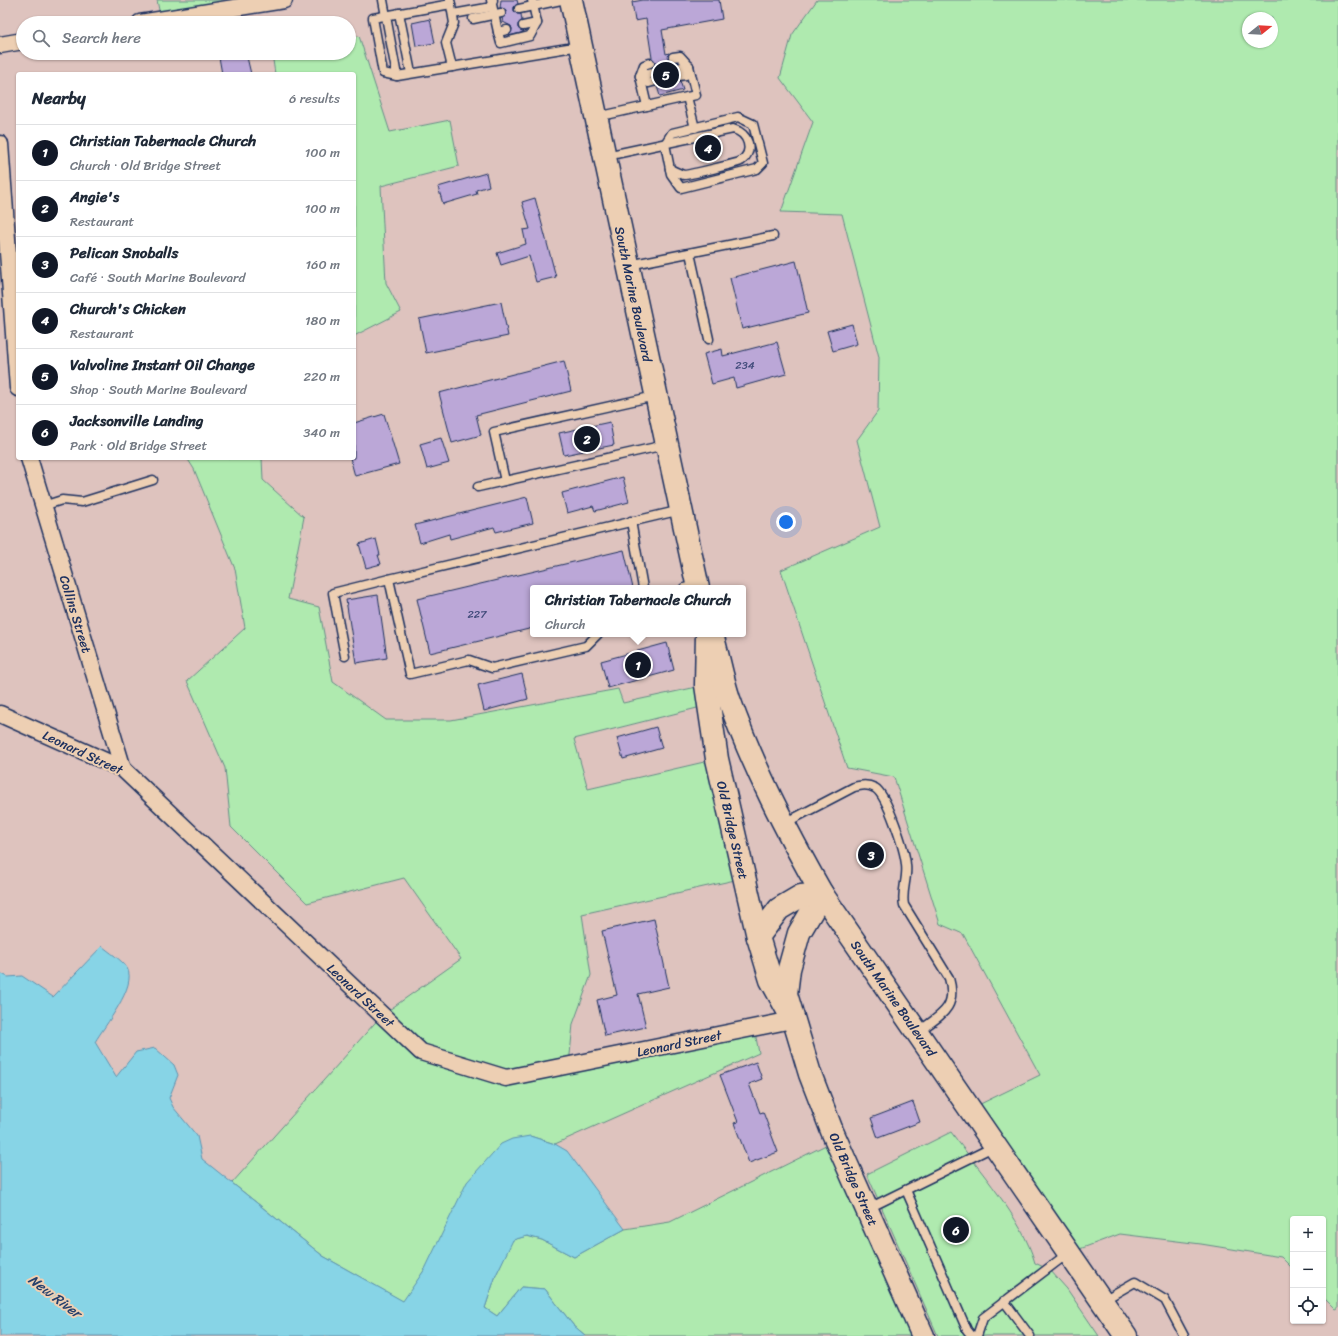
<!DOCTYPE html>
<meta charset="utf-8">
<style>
body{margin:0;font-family:Sriracha,sans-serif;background:#f6f6f7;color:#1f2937}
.controls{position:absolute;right:12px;bottom:12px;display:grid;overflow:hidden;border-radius:4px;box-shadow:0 1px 3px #0004}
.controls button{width:36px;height:36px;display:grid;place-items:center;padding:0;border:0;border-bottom:1px solid #e0e1e3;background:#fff;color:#1f2937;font:20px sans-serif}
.compass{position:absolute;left:1242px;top:12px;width:36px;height:36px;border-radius:50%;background:#fff;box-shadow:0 1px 3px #0004;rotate:72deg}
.you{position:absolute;left:786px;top:522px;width:14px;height:14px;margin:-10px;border:3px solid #fff;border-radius:50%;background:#1a73e8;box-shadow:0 0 0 6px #1a73e833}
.badge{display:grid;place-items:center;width:26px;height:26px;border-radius:50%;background:#111827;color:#fff;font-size:13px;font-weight:700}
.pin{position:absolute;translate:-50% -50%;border:2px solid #fff;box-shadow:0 1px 4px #0006}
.popup{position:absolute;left:530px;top:585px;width:216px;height:52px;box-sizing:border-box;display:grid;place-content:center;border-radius:4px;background:#fff;filter:drop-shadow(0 1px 3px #0005);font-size:13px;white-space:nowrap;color:#747a83}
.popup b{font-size:15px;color:#1f2937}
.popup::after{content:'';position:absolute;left:50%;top:100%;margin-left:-8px;border:8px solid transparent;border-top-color:#fff}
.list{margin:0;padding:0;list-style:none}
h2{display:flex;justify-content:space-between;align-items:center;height:52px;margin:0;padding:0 16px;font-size:17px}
h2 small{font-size:13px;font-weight:400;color:#747a83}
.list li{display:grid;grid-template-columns:26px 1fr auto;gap:12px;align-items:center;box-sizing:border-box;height:56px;padding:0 16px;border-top:1px solid #e0e1e3}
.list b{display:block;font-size:15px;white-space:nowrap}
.list p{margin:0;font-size:13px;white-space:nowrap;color:#747a83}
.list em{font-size:13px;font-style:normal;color:#747a83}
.icon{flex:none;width:22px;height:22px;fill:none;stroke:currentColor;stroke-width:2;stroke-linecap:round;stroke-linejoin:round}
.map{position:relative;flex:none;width:1338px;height:1336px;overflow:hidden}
.search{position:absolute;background:#fff;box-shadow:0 1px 3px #0004;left:16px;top:16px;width:340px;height:44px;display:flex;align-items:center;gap:10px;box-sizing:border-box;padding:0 14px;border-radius:22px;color:#747a83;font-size:15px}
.panel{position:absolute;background:#fff;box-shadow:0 1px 3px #0004;left:16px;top:72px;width:340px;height:388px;border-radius:4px}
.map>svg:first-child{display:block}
.green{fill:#afeaaf;stroke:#658c86;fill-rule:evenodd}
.water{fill:#87d4e6;stroke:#5c92b0}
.building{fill:#bba7d7;stroke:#1b2f5e}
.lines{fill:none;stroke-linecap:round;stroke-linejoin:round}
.service-casing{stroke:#1b2f5e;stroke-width:11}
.minor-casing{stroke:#1b2f5e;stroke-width:19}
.secondary-casing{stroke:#1b2f5e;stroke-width:25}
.primary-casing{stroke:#1b2f5e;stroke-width:25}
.service{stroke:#edcfb3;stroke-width:8}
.minor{stroke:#edcfb3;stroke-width:16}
.secondary{stroke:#edcfb3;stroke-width:22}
.primary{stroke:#edcfb3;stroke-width:22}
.labels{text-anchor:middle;stroke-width:4;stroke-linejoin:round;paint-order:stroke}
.number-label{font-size:11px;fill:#434d7c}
.street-label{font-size:13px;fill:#1b2f5e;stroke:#edcfb3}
.water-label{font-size:14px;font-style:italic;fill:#26406c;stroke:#edcfb3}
</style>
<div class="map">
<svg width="1338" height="1336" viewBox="0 0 1338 1336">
<rect width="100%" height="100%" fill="#dec3be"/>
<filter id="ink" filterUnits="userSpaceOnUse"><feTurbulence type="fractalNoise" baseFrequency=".025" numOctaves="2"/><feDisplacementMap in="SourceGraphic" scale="8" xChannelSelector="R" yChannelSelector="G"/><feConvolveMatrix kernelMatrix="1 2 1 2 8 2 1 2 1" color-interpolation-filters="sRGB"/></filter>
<g filter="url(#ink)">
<g class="green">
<path d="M157,0H284L161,20Z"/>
<path d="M817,0H1338V1309L1336,1310L1323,1297V1219H1293V1269L1281,1257L1201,1244L1120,1234L1069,1253L970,1109L1040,1075L963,934L940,924L894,777L847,768L781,570L880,527L857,440L878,411L879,357L842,214L781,212L813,122L780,78L792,35ZM1248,18H1272V42H1248Z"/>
<path d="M359,36L390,132L450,120L459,166L381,186L386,283L401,312L354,336V74H275L272,53H349V37Z"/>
<path d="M187,458H262L263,480L304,517L288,599L319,607L333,682L386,720H451L618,689L623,703L706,685L709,705L574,739L588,789L717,759L744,878L582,914L591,975L573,1024L569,1065L754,1027L759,1053L555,1144L530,1136L425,1269L404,1302L323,1256L232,1183L382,1015L461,959L404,878L307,903L231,827L225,768L187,681L245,628L235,569L194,469Z"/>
<path d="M951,1132C978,1169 1023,1219 1035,1263L1050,1270L1067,1289L1099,1336H938L867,1174Z"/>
<path d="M836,1140L923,1336H586L573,1325L545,1289L521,1287L497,1316L485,1308L496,1275L512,1240L527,1236L542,1240L574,1257L625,1229L670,1222Z"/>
</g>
<path class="water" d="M102,946C109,952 122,960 127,968C138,986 104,1026 95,1042L116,1077L136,1052L155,1048L174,1065L178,1075L169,1098L173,1107L197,1136L202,1159L323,1256L403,1301L425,1269L467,1182L501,1144L512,1139L530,1136L555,1144L567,1151L625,1229L574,1257L542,1240L527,1236L513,1240L496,1275L485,1308L497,1316L521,1287L545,1289L573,1325L586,1336H0V973L8,977L22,976L53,997Z"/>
<g class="building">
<path d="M501,0H517L518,4L514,7V11L517,14H521L522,21L518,24V28L524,32L509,36L512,29L511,26L503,22L502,18L506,12L505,9L500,8Z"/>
<path d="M643,0H719L722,19L662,30L666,54L669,53L668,60L675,63L671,66V69L674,73V79L680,81L683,90L660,96L657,86L660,85L661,80L658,76L657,70L653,68L655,62L652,58L646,19L635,21L632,2Z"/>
<path d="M430,19L435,43L416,46L412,23Z"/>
<path d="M240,53H246L251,74H222L219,57Z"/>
<path d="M486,173L489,186L476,190L477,194L443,204L438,187Z"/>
<path d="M535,198L556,277L536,282L529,256L501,265L497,253L526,244L523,230L530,229L522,202Z"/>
<path d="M796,261L808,313L742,329L730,278Z"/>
<path d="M501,302L508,336L426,353L419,319Z"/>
<path d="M852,324L857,344L833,351L827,331Z"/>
<path d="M777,342L786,374L736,388L734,378L712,384L704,354L722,349L723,356Z"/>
<path d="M564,361L571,391L476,415L481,435L452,443L439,393Z"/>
<path d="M384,414L399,464L355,476L350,458H354V423Z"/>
<path d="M610,422L614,445L564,455L559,433Z"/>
<path d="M441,438L449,463L427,469L420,444Z"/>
<path d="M623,477L629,502L595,511L593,506L567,513L562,493Z"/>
<path d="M527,497L533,523L496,532L494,527L450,539L449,534L420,543L415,525Z"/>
<path d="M376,539L380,555H378L381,564L366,568L359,544Z"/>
<path d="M624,550L633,588H533V628L430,653L417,599Z"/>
<path d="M378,595L387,658L356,663L346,600Z"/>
<path d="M667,643L674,670L608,688L601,661Z"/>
<path d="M522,674L528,699L484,711L478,685Z"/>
<path d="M656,727L662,748L623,759L617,738Z"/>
<path d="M654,919L669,987L638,994L646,1027L605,1036L597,1000L617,995L602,931Z"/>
<path d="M756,1062L762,1079L749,1084L760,1113L763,1112L778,1152L749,1163L734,1123L738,1122L720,1075Z"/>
<path d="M913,1102L920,1122L878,1138L871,1118Z"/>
</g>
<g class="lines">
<defs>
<g id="service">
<path d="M383,0L397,76"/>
<path d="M450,0L454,23L446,43L452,67"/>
<path d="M493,0H491L498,32L507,30"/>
<path d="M451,4L373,18L383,73L397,76L580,46"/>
<path d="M519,9L561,0"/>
<path d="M399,13L411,73"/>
<path d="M453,14L492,7"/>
<path d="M473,19L501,13"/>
<path d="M523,26L537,23L532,0"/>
<path d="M498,32L501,43L530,36L537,23"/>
<path d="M676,68L689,66"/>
<path d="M640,76L649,83L656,81"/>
<path d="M640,76L653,73"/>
<path d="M679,76L686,75L689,66"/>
<path d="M687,97L695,128"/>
<path d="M647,106L640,76L644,65L650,63"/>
<path d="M597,117L696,95L689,66L680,56L673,57"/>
<path d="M738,117L753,124L763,163L757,169L681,188L671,174L665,144L672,133Z"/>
<path d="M606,156L733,129C748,133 755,151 741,161C739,163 688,175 684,175C680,174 674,171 670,169"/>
<path d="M690,253L709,339"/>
<path d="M629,265L773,236"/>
<path d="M505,481L494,432L655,396"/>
<path d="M478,487L665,445"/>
<path d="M43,506L62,500L82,502L153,480"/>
<path d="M631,521L643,588"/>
<path d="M684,588L697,585"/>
<path d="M598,634L586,646L492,668L469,660L410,674L389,579L681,510"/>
<path d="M345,656L333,593L389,579"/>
<path d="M785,823L854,787C862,785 867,784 875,788C887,795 905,850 906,865C908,878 901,892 904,905L949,978C958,1009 940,1015 918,1032"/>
<path d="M906,1190L967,1330L972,1336"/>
<path d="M867,1209L995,1146"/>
<path d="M1004,1301L1030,1336"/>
<path d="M1102,1301L1135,1282L1165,1300L1184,1336"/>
<path d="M977,1336L983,1318L1067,1254"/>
</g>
<g id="minor">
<path d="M140,23L284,0"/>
<path d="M0,45L23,41"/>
<path d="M0,144L18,388"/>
<path d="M29,458L123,769"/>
<path d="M0,714L123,769L421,1052L506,1078L792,1020"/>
</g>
<g id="secondary">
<path d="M707,634L706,685L717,759L758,937L771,980L787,1009"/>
<path d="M822,894L799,933L789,969L786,994L810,1074L832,1131L923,1336"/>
</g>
<g id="primary">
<path d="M571,0L698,588"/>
<path d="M712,634C718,655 722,678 729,699C753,767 787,832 822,894L1126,1336"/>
<path d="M758,937L779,909L801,896L822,894"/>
</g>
</defs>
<use href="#service" class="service-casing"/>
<use href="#minor" class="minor-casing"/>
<use href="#secondary" class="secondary-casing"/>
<use href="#primary" class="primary-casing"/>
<use href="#service" class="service"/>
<use href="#minor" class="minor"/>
<use href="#secondary" class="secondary"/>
<use href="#primary" class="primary"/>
</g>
</g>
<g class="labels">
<g class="number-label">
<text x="745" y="369">234</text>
<text x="477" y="618">227</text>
</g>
<g class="street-label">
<text transform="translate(634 294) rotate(78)" y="5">South Marine Boulevard</text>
<text transform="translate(76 614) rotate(73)" y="5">Collins Street</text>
<text transform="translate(83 752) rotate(25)" y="5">Leonard Street</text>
<text transform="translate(733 830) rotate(77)" y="5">Old Bridge Street</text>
<text transform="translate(361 995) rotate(43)" y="5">Leonard Street</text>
<text transform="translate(894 998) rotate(55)" y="5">South Marine Boulevard</text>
<text transform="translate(679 1043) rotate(-12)" y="5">Leonard Street</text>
<text transform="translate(854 1179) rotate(66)" y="5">Old Bridge Street</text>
</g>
<g class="water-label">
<text transform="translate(55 1296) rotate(37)" y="5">New River</text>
</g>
</g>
</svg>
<div class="controls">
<button>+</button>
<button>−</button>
<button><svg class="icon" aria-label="locate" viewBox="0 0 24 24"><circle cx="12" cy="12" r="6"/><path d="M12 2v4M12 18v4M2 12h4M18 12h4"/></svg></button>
</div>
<svg class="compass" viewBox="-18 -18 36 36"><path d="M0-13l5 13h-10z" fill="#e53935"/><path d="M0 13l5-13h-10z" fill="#747a83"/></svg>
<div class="you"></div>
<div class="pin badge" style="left:638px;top:665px">1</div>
<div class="popup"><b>Christian Tabernacle Church</b>Church</div>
<div class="pin badge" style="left:587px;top:439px">2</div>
<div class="pin badge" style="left:871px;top:855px">3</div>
<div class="pin badge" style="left:708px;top:148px">4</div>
<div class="pin badge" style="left:666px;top:75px">5</div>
<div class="pin badge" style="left:956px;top:1230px">6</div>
<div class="search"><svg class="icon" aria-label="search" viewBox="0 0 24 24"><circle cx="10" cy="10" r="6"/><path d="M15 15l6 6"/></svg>Search here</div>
<section class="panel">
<h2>Nearby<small>6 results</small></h2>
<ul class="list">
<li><span class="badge">1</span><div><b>Christian Tabernacle Church</b><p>Church · Old Bridge Street</p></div><em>100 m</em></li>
<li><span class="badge">2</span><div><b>Angie's</b><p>Restaurant</p></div><em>100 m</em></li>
<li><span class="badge">3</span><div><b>Pelican Snoballs</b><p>Café · South Marine Boulevard</p></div><em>160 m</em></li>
<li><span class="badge">4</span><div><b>Church's Chicken</b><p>Restaurant</p></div><em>180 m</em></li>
<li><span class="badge">5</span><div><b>Valvoline Instant Oil Change</b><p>Shop · South Marine Boulevard</p></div><em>220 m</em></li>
<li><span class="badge">6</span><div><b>Jacksonville Landing</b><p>Park · Old Bridge Street</p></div><em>340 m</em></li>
</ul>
</section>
</div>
